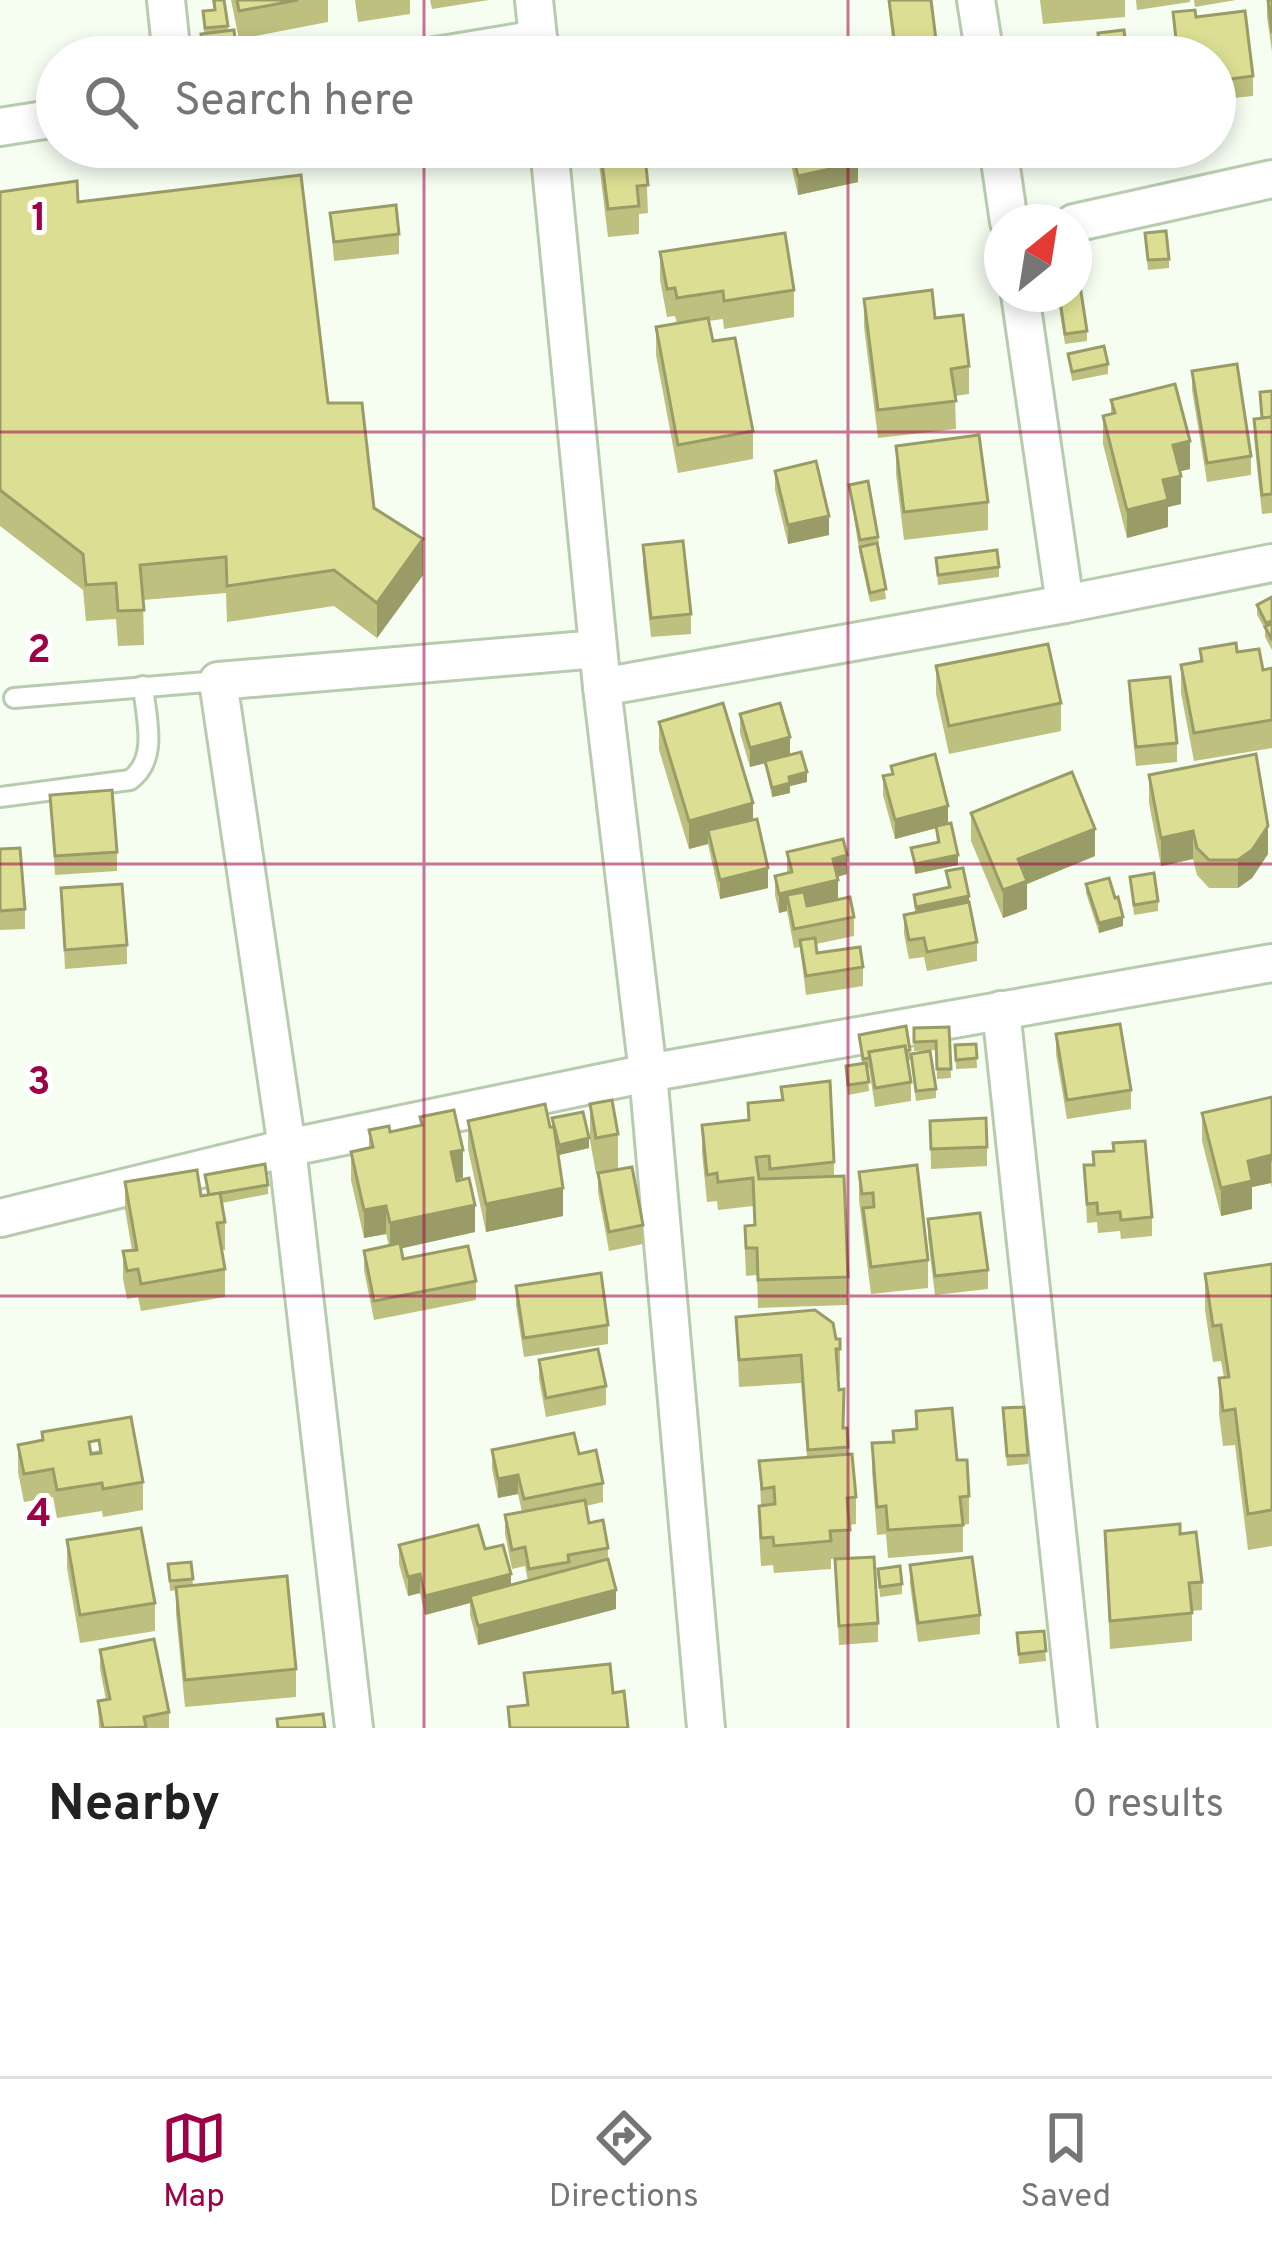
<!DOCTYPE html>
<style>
body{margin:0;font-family:Overpass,sans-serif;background:#f6f6f6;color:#222}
.compass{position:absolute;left:984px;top:204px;width:108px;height:108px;border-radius:50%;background:#fff;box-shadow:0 6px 18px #0003;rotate:30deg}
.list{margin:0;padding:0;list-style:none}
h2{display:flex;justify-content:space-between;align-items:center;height:156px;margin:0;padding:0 48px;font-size:51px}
h2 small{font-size:39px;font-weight:400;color:#767676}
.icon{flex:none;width:66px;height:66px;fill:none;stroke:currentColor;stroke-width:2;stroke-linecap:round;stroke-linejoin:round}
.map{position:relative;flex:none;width:1272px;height:1728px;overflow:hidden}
.search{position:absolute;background:#fff;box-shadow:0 6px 18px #0003;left:36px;right:36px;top:36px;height:132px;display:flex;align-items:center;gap:30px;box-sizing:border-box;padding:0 42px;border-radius:66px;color:#767676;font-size:45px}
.sheet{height:348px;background:#fff}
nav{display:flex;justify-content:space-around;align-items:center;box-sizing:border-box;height:168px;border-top:3px solid #e0e0e0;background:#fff;font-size:33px;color:#767676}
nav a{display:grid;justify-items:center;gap:6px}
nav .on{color:#9e0146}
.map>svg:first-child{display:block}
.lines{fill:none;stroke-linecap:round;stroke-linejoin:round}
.lane-casing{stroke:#b7cbae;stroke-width:24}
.street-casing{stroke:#b7cbae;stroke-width:42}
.lane{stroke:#fff;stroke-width:18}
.street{stroke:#fff;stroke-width:36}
.wall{fill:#bdc07e;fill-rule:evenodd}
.shaded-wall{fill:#9a9c67}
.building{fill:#dcdf93;stroke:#9a9c67;stroke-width:3;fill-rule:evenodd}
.grid{fill:none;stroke:#9e0146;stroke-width:3;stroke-opacity:0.55}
.grid-label{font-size:39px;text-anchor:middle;font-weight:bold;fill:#9e0146;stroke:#fff;stroke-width:10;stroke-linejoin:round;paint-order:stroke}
</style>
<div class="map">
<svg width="1272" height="1728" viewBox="0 0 1272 1728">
<rect width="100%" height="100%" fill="#f6fef2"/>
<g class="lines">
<defs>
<g id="lane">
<path d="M14,698L218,681"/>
<path d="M0,797L130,780C159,759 146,718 143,686"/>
</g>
<g id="street">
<path d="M166,0L172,57"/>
<path d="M534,0L540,57"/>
<path d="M976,0L985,57"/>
<path d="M430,57L538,39"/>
<path d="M0,127L57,118"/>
<path d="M549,147L602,687L648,1073L706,1728"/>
<path d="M998,147L1009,222"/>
<path d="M1074,223L1272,179"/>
<path d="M1065,604L1272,563"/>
<path d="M602,687L1065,604L1020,294"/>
<path d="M1001,1010L1078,1728"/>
<path d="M0,1218L287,1148L648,1073L1272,963"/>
<path d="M354,1728L287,1148L218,681L598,649"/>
</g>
</defs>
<use href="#lane" class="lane-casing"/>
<use href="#street" class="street-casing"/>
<use href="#lane" class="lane"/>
<use href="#street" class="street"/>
</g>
<g class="wall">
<path d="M212,0H224L228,30L236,49V57H203L201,43V34L204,33L203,11L214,10Z"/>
<path d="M231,0H328V22L239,39Z"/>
<path d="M355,0H410V14L358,22Z"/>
<path d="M430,0H489L432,9Z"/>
<path d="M888,0L936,40V57H894Z"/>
<path d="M1040,0H1125V17L1043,24Z"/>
<path d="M1136,0H1190V2L1137,10Z"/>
<path d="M1194,0H1236L1195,7Z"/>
<path d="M1267,0H1272V52L1267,17Z"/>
<path d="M1173,12L1196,17L1253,76V96L1215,100V57H1176Z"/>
<path d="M597,147H678V163L646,166L648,213L639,214V234L608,237Z"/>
<path d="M787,147H854L858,182L798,195Z"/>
<path d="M892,147H946V155L895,163Z"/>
<path d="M1098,147H1126V164L1100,167Z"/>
<path d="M0,192L78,202L328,403L374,508L423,575L377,638L334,606L227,622L226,593L143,600L144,645L118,646L116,619L86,621L83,590L0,526Z"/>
<path d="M330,213L399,234V254L334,261Z"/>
<path d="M1145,233L1169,259V268L1148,270Z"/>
<path d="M660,252L794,290V317L724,329L723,319L708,321L713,341L753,431V459L678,473L656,355V327L677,323L675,316L667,317L660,280Z"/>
<path d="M1057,294H1074L1087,331V341L1065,344Z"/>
<path d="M864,299L935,318L969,366V394L955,396L956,429L878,438L864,327Z"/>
<path d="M1068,354L1108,364V374L1072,381Z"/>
<path d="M1192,371L1251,456V475L1207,482L1192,390Z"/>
<path d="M1272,391V513L1262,514L1254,438V419H1261Z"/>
<path d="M1111,400L1190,469L1180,471L1181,504L1168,507V527L1127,538L1103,444V416L1111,414Z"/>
<path d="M896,446L988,502V530L904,540L896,474Z"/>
<path d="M775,471L829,535L788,544L775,490Z"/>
<path d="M849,485L878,537L886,599L870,602L860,556Z"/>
<path d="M643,545L691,614V634L651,637L643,564Z"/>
<path d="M936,558L999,567V577L938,585Z"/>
<path d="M1272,597V650L1265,637V629L1257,615V605Z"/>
<path d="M1200,649L1237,652L1263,670L1272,668V748L1194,761L1181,693V665L1200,662Z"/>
<path d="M936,666L1061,703V731L949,754L936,694Z"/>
<path d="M1129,681L1177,743V762L1136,766L1129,700Z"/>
<path d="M740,714L790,754L807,782L790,786V793L772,797L765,763L750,767L740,733Z"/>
<path d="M659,722L753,820L768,888L720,899L708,844L689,849L659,750Z"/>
<path d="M891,766L948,824L958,865L915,874L911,848L937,843L936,828L895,839L883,795V776L891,774Z"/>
<path d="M1149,775L1268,854L1252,878L1238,888H1209L1197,875L1193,859L1161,866L1149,803Z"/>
<path d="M50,795L117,852V871L55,875Z"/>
<path d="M971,813L1095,856L1027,884V909L1003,918L971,841Z"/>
<path d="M0,849L25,909V929L0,930Z"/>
<path d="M787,852L847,874L837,877L838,899L854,917V936L816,944L817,953L863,967V986L806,995L800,947L794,948L787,911L779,913L775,895V876L787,873Z"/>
<path d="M946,871L969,902L977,942V961L927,971L924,957L909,959L904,934V915L915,913L914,895L948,888Z"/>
<path d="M1130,877L1158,901V911L1134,915Z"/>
<path d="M1086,884L1123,926L1099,933L1086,893Z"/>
<path d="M61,888L127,945V964L65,969Z"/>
<path d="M949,1027L951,1078L937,1079L936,1050L914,1051V1028Z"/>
<path d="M1056,1034L1131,1090V1109L1067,1119L1056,1054Z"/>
<path d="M859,1035L910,1050V1060L907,1061L911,1082V1101L875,1107L869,1068H867L869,1091L848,1095L846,1066L862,1064Z"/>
<path d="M976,1044L977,1068L956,1069L955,1045Z"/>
<path d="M911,1054L936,1089V1098L916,1101Z"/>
<path d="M781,1087L834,1162V1176L848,1277V1305L758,1308L757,1275L746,1276L745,1253V1226L754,1225L753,1206L718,1210L717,1201L707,1202L702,1153V1125L748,1120V1103L781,1100Z"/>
<path d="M1272,1097V1188L1271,1183L1252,1187V1209L1221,1216L1202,1141V1113Z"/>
<path d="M590,1104L618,1134V1170L643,1225V1244L609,1251L598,1192V1173L596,1174L590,1140Z"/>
<path d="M420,1117L463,1178L457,1179L475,1232L401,1248L403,1259L476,1281V1300L374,1320L364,1270V1251L389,1246L386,1234L364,1238L351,1180V1152L369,1148V1130L390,1132L420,1126Z"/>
<path d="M552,1118L589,1148L559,1155L557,1145L563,1216L486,1232L468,1149V1121L550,1127H552Z"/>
<path d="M930,1121L987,1147V1166L931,1169Z"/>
<path d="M1093,1152L1152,1217V1236L1121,1239L1120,1231L1098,1233L1097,1222L1087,1223L1084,1165H1093Z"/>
<path d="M859,1172L928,1260V1288L871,1294L859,1200Z"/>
<path d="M205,1175L268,1185V1194L222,1203L225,1222V1250H222L225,1269V1297L141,1311L138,1297L127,1299L123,1279V1251L132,1250L125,1209V1182L201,1196L207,1195Z"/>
<path d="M928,1219L988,1270V1289L935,1295L928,1238Z"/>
<path d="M1272,1264V1546L1248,1550L1235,1445L1223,1446L1219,1414V1378H1224L1221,1361L1213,1362L1205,1310V1274Z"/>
<path d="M516,1286L608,1325V1344L524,1357L516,1305Z"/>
<path d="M736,1317L840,1339V1377H838L844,1428H847L848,1454L856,1497V1524L850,1525V1558L831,1559V1569L774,1573L773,1565L761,1566L759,1533V1506L761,1505L759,1461L807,1458L801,1383L739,1387Z"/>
<path d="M539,1360L606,1386V1405L546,1417L539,1379Z"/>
<path d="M916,1411L957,1460L969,1496V1524L963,1525V1552L888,1558L886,1534L877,1535L872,1471V1443L893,1442L916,1429Z"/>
<path d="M131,1417L143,1482V1510L103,1517L102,1511L57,1518L53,1497L24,1502L18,1472V1445L42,1440V1432ZM99,1440L100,1450L90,1452L89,1442Z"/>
<path d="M1003,1418L1028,1455V1464L1007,1466Z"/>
<path d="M492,1450L579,1454L603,1483V1502L586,1506L589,1523L608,1548V1560L616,1609L478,1645L470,1615V1603L425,1615L420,1593L408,1596L399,1564V1545L485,1549L511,1585L528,1581L525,1566L512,1569L505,1534V1515L522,1512L518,1494L498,1498L492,1469Z"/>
<path d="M1105,1531L1180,1534L1202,1582V1610L1192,1611V1641L1110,1649Z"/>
<path d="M67,1540L155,1603V1631L80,1643L67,1568Z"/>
<path d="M835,1559L878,1623V1642L839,1645Z"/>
<path d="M191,1562L193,1585L296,1669V1697L185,1707L176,1614V1590L170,1591L168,1564Z"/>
<path d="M910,1565L980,1615V1634L918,1642L910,1584Z"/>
<path d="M878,1569L902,1584V1594L880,1597Z"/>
<path d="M1044,1631L1046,1661L1019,1664L1017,1633Z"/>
<path d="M100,1650L169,1712V1728H99L98,1701L106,1700L100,1669Z"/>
</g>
<g class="shaded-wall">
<path d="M858,163V182L798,195V176Z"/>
<path d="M1190,441V469L1173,473V445Z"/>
<path d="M1181,476V504L1168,507V527L1127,538V510L1163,480Z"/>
<path d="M829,516V535L788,544V525Z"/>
<path d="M423,539V575L377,638V603Z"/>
<path d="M790,737V757L750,767V748Z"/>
<path d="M807,772V782L790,786V793L772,797V788L789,777Z"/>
<path d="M753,803V831L708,830V844L689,849V821Z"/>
<path d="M948,806V825L895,839V820Z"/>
<path d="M1268,826V854L1252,878L1238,888V860Z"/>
<path d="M1095,829V856L1027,884V909L1003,918V890L1018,859Z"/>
<path d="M1193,831V859L1161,866V838Z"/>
<path d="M847,855V874L833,878V859Z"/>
<path d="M958,855V865L915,874V864Z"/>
<path d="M768,868V888L720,899V880Z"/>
<path d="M838,880V899L790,910L787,895V911L779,913V894Z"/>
<path d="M969,896V906L916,917V907Z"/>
<path d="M1123,917V926L1099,933V923Z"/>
<path d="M589,1138V1148L559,1155V1145Z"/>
<path d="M463,1150V1178L451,1180V1152Z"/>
<path d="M1271,1155V1183L1252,1187V1209L1221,1216V1188L1248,1161Z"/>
<path d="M563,1188V1216L486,1232V1204Z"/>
<path d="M475,1205V1232L390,1251V1223Z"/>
<path d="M386,1206V1234L364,1238V1210Z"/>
<path d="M518,1475V1494L498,1498V1479Z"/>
<path d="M420,1574V1593L408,1596V1577Z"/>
<path d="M511,1574V1593L470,1596V1603L425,1615V1596Z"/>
<path d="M616,1590V1609L478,1645V1626Z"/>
</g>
<g class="building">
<path d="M214,0H224L228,26L205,28L203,11L215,10Z"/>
<path d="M237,0H298L239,11Z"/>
<path d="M889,0H931L936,40L895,46Z"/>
<path d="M1268,0H1272V33Z"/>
<path d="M1195,10L1196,17L1245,11L1253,76L1215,81V57H1178L1173,12Z"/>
<path d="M234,30L236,49L204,53L201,34Z"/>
<path d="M1124,30L1127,55L1101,57L1098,33Z"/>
<path d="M600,147H644L648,185L637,186L639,206L608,209Z"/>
<path d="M791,147H854L858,163L798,176Z"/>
<path d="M1099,147H1126V154L1100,157Z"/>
<path d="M301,175L328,403H362L374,508L423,539L377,603L334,570L227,586L226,557L140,565L144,610L118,611L116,583L86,585L83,554L0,490V192L77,181L78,202Z"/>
<path d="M396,205L399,234L334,242L330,213Z"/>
<path d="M1166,231L1169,259L1148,260L1145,233Z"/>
<path d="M785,233L794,290L724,301L723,291L677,298L675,288L667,289L660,252Z"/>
<path d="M1079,279L1087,331L1065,334L1059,294H1074V280Z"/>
<path d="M932,290L935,318L963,315L969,366L951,369L956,401L878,410L864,299Z"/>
<path d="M708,318L713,341L735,338L753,431L678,445L656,327Z"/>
<path d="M1104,346L1108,364L1072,372L1068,354Z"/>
<path d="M1237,364L1251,456L1207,463L1192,371Z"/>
<path d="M1175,384L1190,441L1173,445L1181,476L1163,480L1168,500L1127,510L1103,416L1115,413L1111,400Z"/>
<path d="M1272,391V417L1262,418L1260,392Z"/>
<path d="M1272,417V494L1262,495L1254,419Z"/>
<path d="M979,435L988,502L904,512L896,446Z"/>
<path d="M816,461L829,516L788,525L775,471Z"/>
<path d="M868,481L878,537L860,540L849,485Z"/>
<path d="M683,541L691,614L651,618L643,545Z"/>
<path d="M877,543L886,589L870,593L860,547Z"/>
<path d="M997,550L999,567L938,575L936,558Z"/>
<path d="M1272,597V621L1266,623L1257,605Z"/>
<path d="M1272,623V640L1265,627Z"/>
<path d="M1236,643L1237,652L1259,649L1263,670L1272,668V720L1194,733L1181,665L1202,661L1200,649Z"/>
<path d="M1048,644L1061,703L949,726L936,666Z"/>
<path d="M1170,677L1177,743L1136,747L1129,681Z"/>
<path d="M723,703L753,803L689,821L659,722Z"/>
<path d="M780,703L790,737L750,748L740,714Z"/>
<path d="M801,752L807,772L789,777L790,783L772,788L765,761Z"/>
<path d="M935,754L948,806L895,820L883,776L893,774L891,766Z"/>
<path d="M1256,754L1268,826L1252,850L1238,860H1209L1197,848L1193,831L1161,838L1149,775Z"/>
<path d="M1072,772L1095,829L1018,859L1027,881L1003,890L971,813Z"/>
<path d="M112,790L117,852L55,856L50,795Z"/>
<path d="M757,819L768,868L720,880L708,830Z"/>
<path d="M951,823L958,855L915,864L911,848L939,842L936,826Z"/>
<path d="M843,839L847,855L833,859L838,880L779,894L775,876L792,872L787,852Z"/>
<path d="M20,848L25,909L0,911V849Z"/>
<path d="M963,868L969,896L916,907L914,895L950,887L946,871Z"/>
<path d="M1154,873L1158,901L1134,905L1130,877Z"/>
<path d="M1109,878L1115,898L1118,897L1123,917L1099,923L1086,884Z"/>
<path d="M122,884L127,945L65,950L61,888Z"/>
<path d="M804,892L807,906L850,897L854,917L794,929L787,895Z"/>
<path d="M969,902L977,942L927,952L924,938L909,940L904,915Z"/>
<path d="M815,938L817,953L860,947L863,967L806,976L800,940Z"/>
<path d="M1120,1024L1131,1090L1067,1100L1056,1034Z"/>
<path d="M906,1026L910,1050L906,1051L905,1046L869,1052L870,1058L863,1059L859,1035Z"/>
<path d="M949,1027L951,1069H937L936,1041L914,1042V1028Z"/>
<path d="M976,1044L977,1058L956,1060L955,1045Z"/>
<path d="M905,1046L911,1082L875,1088L869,1052Z"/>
<path d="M930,1051L936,1089L916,1091L911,1054Z"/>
<path d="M866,1063L869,1082L848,1085L846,1066Z"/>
<path d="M830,1081L834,1162L770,1169L769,1156L756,1157L759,1179L844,1176L848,1277L758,1280L757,1248H746L745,1226L755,1225L753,1178L718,1182L717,1173L707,1175L702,1125L749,1120L748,1103L783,1100L781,1087Z"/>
<path d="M1272,1097V1161L1271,1155L1248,1161L1252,1181L1221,1188L1202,1113Z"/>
<path d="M612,1100L618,1134L596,1138L590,1104Z"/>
<path d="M545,1104L550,1127H554L563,1188L486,1204L468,1121Z"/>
<path d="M454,1110L463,1150L451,1152L457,1181L469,1178L475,1205L390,1223L386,1206L364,1210L351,1152L373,1147L369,1130L389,1126L390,1132L422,1125L420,1117Z"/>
<path d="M583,1112L589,1138L559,1145L552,1118Z"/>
<path d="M986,1118L987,1147L931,1149L930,1121Z"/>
<path d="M1145,1141L1152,1217L1121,1220L1120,1212L1098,1214L1097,1203L1087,1204L1084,1165H1094L1093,1152L1114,1151L1113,1143Z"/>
<path d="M265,1164L268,1185L209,1195L205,1175Z"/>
<path d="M917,1165L928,1260L871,1267L863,1208L874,1207L873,1193L862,1194L859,1172Z"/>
<path d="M632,1167L643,1225L609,1232L598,1173Z"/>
<path d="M197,1170L201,1196L220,1193L225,1222L217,1223L225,1269L141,1284L138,1269L127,1271L123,1251L137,1250L125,1182Z"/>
<path d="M980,1213L988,1270L935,1276L928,1219Z"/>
<path d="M400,1243L403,1259L468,1246L476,1281L374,1301L364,1251Z"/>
<path d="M1272,1264V1510L1248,1514L1235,1409L1223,1411L1219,1378L1229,1377L1221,1325L1213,1326L1205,1274Z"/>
<path d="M601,1273L608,1325L524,1338L516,1286Z"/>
<path d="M815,1310L833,1323L836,1339H840V1349H836L839,1390L844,1389L843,1428H847L848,1447L808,1450L801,1355L739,1360L736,1317Z"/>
<path d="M598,1349L606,1386L546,1398L539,1360Z"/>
<path d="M1024,1407L1028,1455L1007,1456L1003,1408Z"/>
<path d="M952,1408L957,1460H967L969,1496L960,1497L963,1525L888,1530L886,1506L877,1507L872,1443L894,1442L893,1431L917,1429L916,1411Z"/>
<path d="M131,1417L143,1482L103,1489L102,1483L57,1490L53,1469L24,1474L18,1445L43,1440L42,1432ZM99,1440L101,1453L91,1454L89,1442Z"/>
<path d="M574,1433L579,1454L596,1450L603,1483L524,1499L518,1475L498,1479L492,1450Z"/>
<path d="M852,1454L856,1497L847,1498L850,1530L830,1531L831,1541L774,1546L773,1537L761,1538L759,1506L775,1504L774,1487L762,1489L759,1461Z"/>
<path d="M585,1500L589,1523L603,1520L608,1548L568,1555L569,1562L529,1569L525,1547L512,1550L505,1515Z"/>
<path d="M1180,1524V1534L1196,1532L1202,1582L1189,1583L1192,1613L1110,1621L1105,1531Z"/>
<path d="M478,1525L485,1549L503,1545L511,1574L425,1596L420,1574L408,1577L399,1545Z"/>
<path d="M141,1528L155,1603L80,1615L67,1540Z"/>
<path d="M874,1557L878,1623L839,1626L835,1559Z"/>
<path d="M972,1557L980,1615L918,1623L910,1565Z"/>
<path d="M608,1559L616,1590L478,1626L470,1596Z"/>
<path d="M191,1562L193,1579L170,1581L168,1564Z"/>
<path d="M900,1566L902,1584L880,1587L878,1569Z"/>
<path d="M287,1576L296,1669L185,1680L176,1587Z"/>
<path d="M1044,1631L1046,1651L1019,1654L1017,1633Z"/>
<path d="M154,1639L169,1712L144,1717L146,1727L103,1728L98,1701L110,1699L100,1650Z"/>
<path d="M610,1664L613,1693L624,1691L628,1728H510L508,1707L528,1705L524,1673Z"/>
<path d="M323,1714L325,1728H278L277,1719Z"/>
</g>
<path class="grid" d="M424,0V57M848,0V57M424,147V1728M848,147V1728M0,432H1272M0,864H1272M0,1296H1272"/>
<g class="grid-label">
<text x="39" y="230">1</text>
<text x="39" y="662">2</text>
<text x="39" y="1094">3</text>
<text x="39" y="1526">4</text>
</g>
</svg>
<svg class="compass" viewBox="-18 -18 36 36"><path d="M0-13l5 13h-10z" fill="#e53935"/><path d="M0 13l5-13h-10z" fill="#767676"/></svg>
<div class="search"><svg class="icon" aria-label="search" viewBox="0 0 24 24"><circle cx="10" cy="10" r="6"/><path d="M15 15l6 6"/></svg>Search here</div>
</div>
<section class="sheet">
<h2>Nearby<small>0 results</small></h2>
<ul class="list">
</ul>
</section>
<nav>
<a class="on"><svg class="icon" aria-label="map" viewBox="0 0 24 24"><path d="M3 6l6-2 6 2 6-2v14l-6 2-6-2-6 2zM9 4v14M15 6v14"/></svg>Map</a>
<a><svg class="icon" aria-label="directions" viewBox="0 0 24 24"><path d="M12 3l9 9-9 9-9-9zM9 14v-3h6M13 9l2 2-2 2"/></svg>Directions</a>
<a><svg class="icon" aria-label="saved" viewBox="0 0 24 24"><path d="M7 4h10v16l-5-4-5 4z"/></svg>Saved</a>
</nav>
